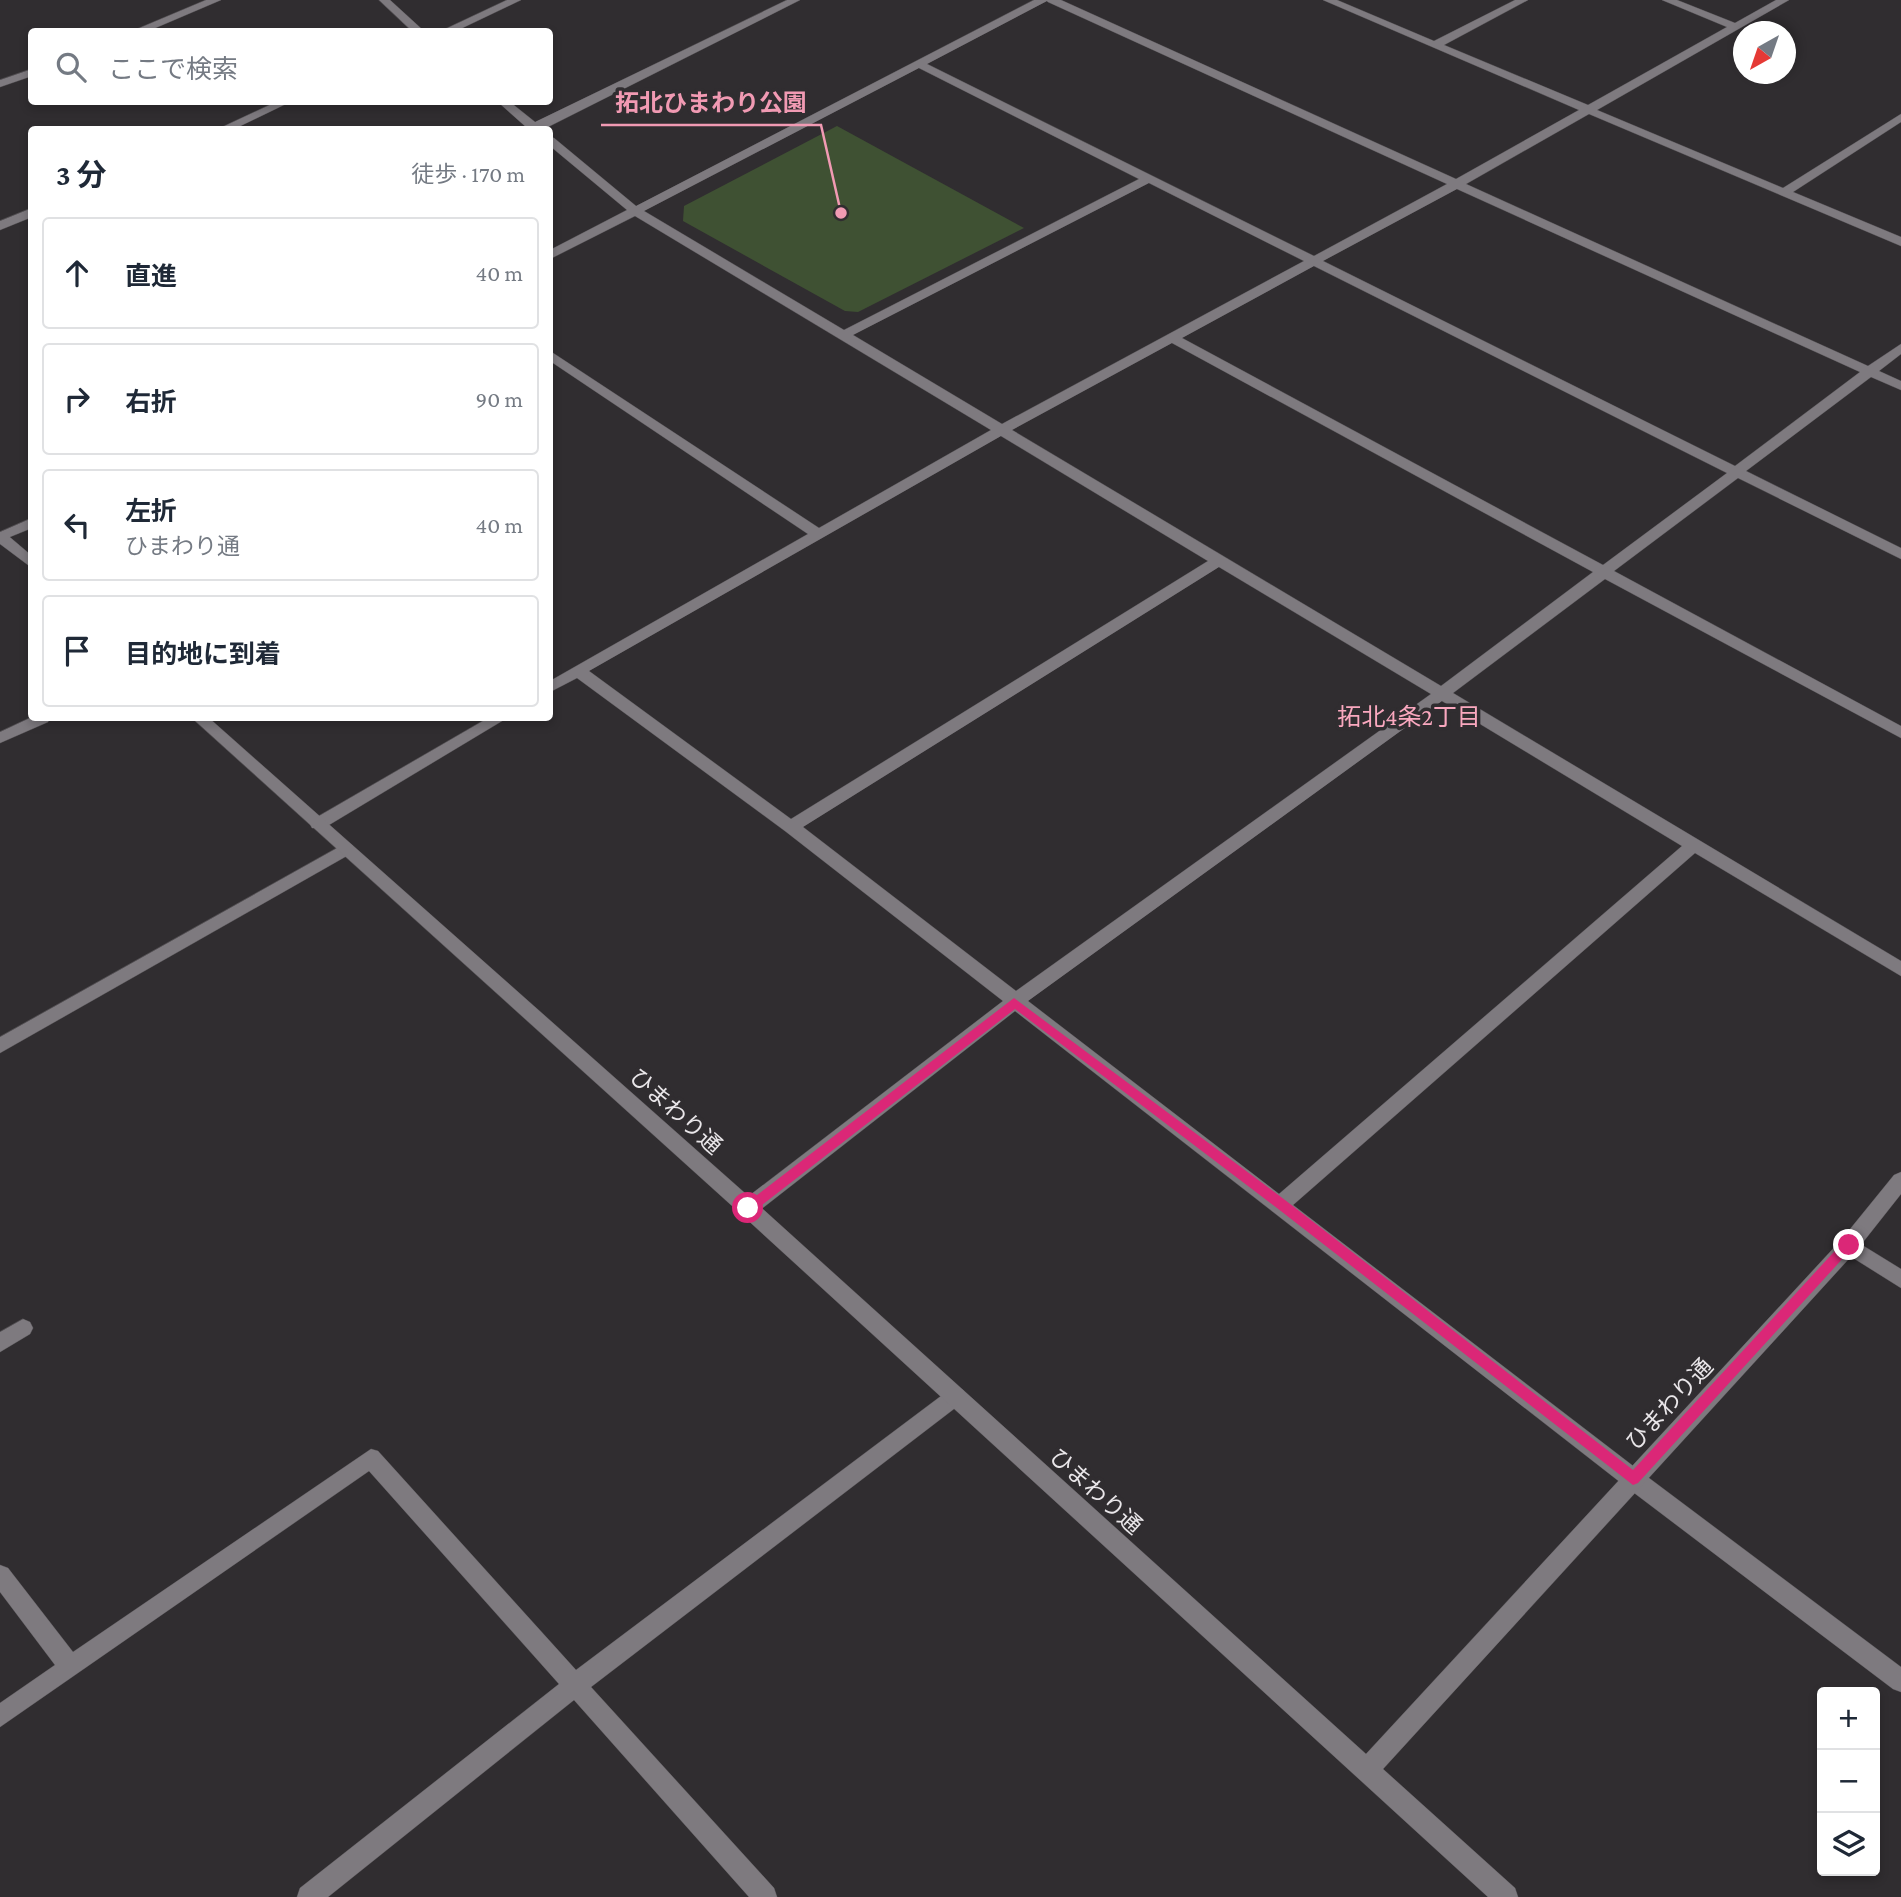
<!DOCTYPE html>
<html lang="ja">
<meta charset="utf-8">
<style>
body{margin:0;font-family:"Crimson Pro","Noto Sans JP",serif;background:#f6f6f7;color:#1f2937}
.controls{position:absolute;right:21px;bottom:21px;display:grid;overflow:hidden;border-radius:7px;box-shadow:0 4px 10px #0003}
.controls button{width:63px;height:63px;display:grid;place-items:center;padding:0;border:0;border-bottom:2px solid #e0e1e3;background:#fff;color:#1f2937;font:35px sans-serif}
.compass{position:absolute;left:1733px;top:21px;width:63px;height:63px;border-radius:50%;background:#fff;box-shadow:0 4px 10px #0003;rotate:220deg}
.stop{position:absolute;width:21px;height:21px;margin:-16px;border:5px solid #db2777;border-radius:50%;background:#fff}
.stop.end{background:#db2777;border-color:#fff;box-shadow:0 2px 7px #0008}
.list{margin:0;padding:0;list-style:none}
h2{display:flex;justify-content:space-between;align-items:center;height:91px;margin:0;padding:0 28px;font-size:30px}
h2 small{font-size:23px;font-weight:400;color:#747a83}
.list li{display:grid;grid-template-columns:46px 1fr auto;gap:21px;align-items:center;box-sizing:border-box;height:112px;margin:0 14px 14px;padding:0 14px;border:2px solid #e0e1e3;border-radius:7px}
.list b{display:block;font-size:26px;white-space:nowrap}
.list p{margin:0;font-size:23px;white-space:nowrap;color:#747a83}
.list em{font-size:23px;font-style:normal;color:#747a83}
.icon{flex:none;width:38px;height:38px;fill:none;stroke:currentColor;stroke-width:2;stroke-linecap:round;stroke-linejoin:round}
.map{position:relative;flex:none;width:1901px;height:1897px;overflow:hidden}
.search{position:absolute;background:#fff;box-shadow:0 4px 10px #0003;left:28px;top:28px;width:525px;height:77px;display:flex;align-items:center;gap:18px;box-sizing:border-box;padding:0 24px;border-radius:7px;color:#747a83;font-size:26px}
.panel{position:absolute;background:#fff;box-shadow:0 4px 10px #0003;left:28px;top:126px;width:525px;height:595px;border-radius:7px}
.map>svg:first-child{display:block}
.green{fill:#3f5133}
.lines{fill:none;stroke-linecap:round;stroke-linejoin:round}
.street-casing{stroke:#4e4b4e;stroke-width:1}
.secondary-casing{stroke:#4e4b4e;stroke-width:1}
.street{fill:#7e7a7f;fill-rule:evenodd}
.secondary{fill:#7e7a7f;fill-rule:evenodd}
.route{fill:#db2777}
.labels{text-anchor:middle;stroke-width:7;stroke-linejoin:round;paint-order:stroke}
.street-label{font-size:23px;fill:#e9e6e9;stroke:#302d30}
.neighbourhood-label{font-size:24px;fill:#faa8bf;stroke:#302d30}
.leader{fill:none;stroke:#f19ab3;stroke-width:2.5}
.callout-dot{fill:#f19ab3;stroke:#302d30;stroke-width:2.5}
.callout-label{font-size:24px;text-anchor:middle;font-weight:bold;fill:#f19ab3;stroke:#302d30;stroke-width:7;stroke-linejoin:round;paint-order:stroke}
</style>
<div class="map">
<svg width="1901" height="1897" viewBox="0 0 1901 1897">
<rect width="100%" height="100%" fill="#302d30"/>
<path class="green" d="M837,126L1024,228L858,312L845,311L683,221L684,206Z"/>
<g class="lines">
<defs>
<g id="street">
<path d="M206,0H221L146,32H130Z"/>
<path d="M379,0H390L425,32H413Z"/>
<path d="M787,0H800L542,130H523L526,127L498,102H510L535,122Z"/>
<path d="M1034,0H1061L1456,179L1579,110L1323,0H1337L1434,41L1515,0H1528L1444,45L1588,105L1727,27L1662,0H1677L1735,23L1776,0H1789L1597,110L1783,188L1901,114V122L1793,192L1901,237V246L1589,114L1466,184L1868,366L1901,344V354L1879,371L1901,381V390L1871,377L1746,471L1901,548V559L1738,478L1614,571L1901,726V738L1605,579L1453,693L1901,961V976L1695,853L1293,1205L1641,1472L1901,1667V1692L1893,1689L1625,1486L1015,1011L755,1214L748,1216L741,1214L738,1208L741,1202L1003,1001L785,831L577,678L550,692V681L808,534L550,361V351L819,528L991,430L635,216L550,259V250L627,210L550,146V137L554,138L636,206ZM1047,1L1048,2L1447,184L1314,256L927,64ZM919,68L1139,179L844,330L644,211ZM1149,183L1304,261L1002,424L853,335ZM1457,189L1860,372L1735,466L1323,261ZM1314,266L1727,473L1603,565L1182,338ZM1172,343L1593,572L1441,686L1012,430ZM1001,436L1208,561L791,819L589,671ZM1219,567L1431,694L1016,991L803,827ZM1442,701L1682,846L1279,1194L1028,1001Z"/>
<path d="M32,69V76L0,87V80Z"/>
<path d="M32,518V528L0,541V532Z"/>
<path d="M488,718H507L324,828H312L310,824L312,820Z"/>
<path d="M346,843L352,845L354,849L352,853L0,1053V1037Z"/>
<path d="M1849,1237L1901,1269V1288L1842,1251L1839,1245L1842,1239Z"/>
<path d="M23,1319L30,1322L33,1328L30,1334L0,1352V1332Z"/>
<path d="M956,1387L963,1390L966,1396L963,1402L591,1687L774,1888L777,1897H749L574,1700L328,1897H297L300,1888L559,1684L369,1471L0,1727V1703L55,1665L0,1592V1565L8,1568L73,1652L371,1449L378,1451L576,1670L949,1390Z"/>
</g>
<g id="secondary">
<path d="M507,0H521L454,32H439Z"/>
<path d="M276,102H290L232,130H216Z"/>
<path d="M32,208V217L0,230V221Z"/>
<path d="M0,532L5,533L32,556V568L0,544Z"/>
<path d="M32,717L50,718L48,722L0,743V732Z"/>
<path d="M192,718H209L755,1202L1366,1754L1842,1239L1894,1175L1901,1172V1194L1856,1251L1383,1769L1515,1888L1518,1897H1488L741,1214Z"/>
</g>
</defs>
<use href="#street" class="street-casing"/>
<use href="#secondary" class="secondary-casing"/>
<use href="#street" class="street"/>
<use href="#secondary" class="secondary"/>
</g>
<path class="route" d="M1014,998L1285,1200L1633,1470L1844,1241H1853L1855,1245L1638,1483L1633,1485L1277,1208L1015,1009L753,1212H744V1205Z"/>
<g class="labels">
<g class="street-label">
<text transform="translate(676 1111) rotate(42)" y="8">ひまわり通</text>
<text transform="translate(1669 1404) rotate(-47)" y="8">ひまわり通</text>
<text transform="translate(1096 1491) rotate(42)" y="8">ひまわり通</text>
</g>
<g class="neighbourhood-label">
<text x="1409" y="725">拓北4条2丁目</text>
</g>
</g>
<path class="leader" d="M841 213L821 125H601"/>
<circle class="callout-dot" cx="841" cy="213" r="7"/>
<g class="callout-label">
<text x="711" y="111">拓北ひまわり公園</text>
</g>
</svg>
<div class="controls">
<button>+</button>
<button>−</button>
<button><svg class="icon" aria-label="layers" viewBox="0 0 24 24"><path d="M12 4l9 5-9 5-9-5zM3 14l9 5 9-5"/></svg></button>
</div>
<svg class="compass" viewBox="-18 -18 36 36"><path d="M0-13l5 13h-10z" fill="#e53935"/><path d="M0 13l5-13h-10z" fill="#747a83"/></svg>
<div class="stop" style="left:748px;top:1208px"></div>
<div class="stop end" style="left:1849px;top:1245px"></div>
<div class="search"><svg class="icon" aria-label="search" viewBox="0 0 24 24"><circle cx="10" cy="10" r="6"/><path d="M15 15l6 6"/></svg>ここで検索</div>
<section class="panel">
<h2>3 分<small>徒歩 · 170 m</small></h2>
<ul class="list">
<li><svg class="icon" aria-label="ahead" viewBox="0 0 24 24"><path d="M12 20V5M6 11l6-6 6 6"/></svg><div><b>直進</b></div><em>40 m</em></li>
<li><svg class="icon" aria-label="right" viewBox="0 0 24 24"><path d="M7 20v-9h11M14 6l5 5-5 5"/></svg><div><b>右折</b></div><em>90 m</em></li>
<li><svg class="icon" aria-label="left" viewBox="0 0 24 24"><path d="M17 20v-9H6M10 6l-5 5 5 5"/></svg><div><b>左折</b><p>ひまわり通</p></div><em>40 m</em></li>
<li><svg class="icon" aria-label="arrive" viewBox="0 0 24 24"><path d="M6 21V4h12l-3 4 3 4H6"/></svg><div><b>目的地に到着</b></div></li>
</ul>
</section>
</div>
